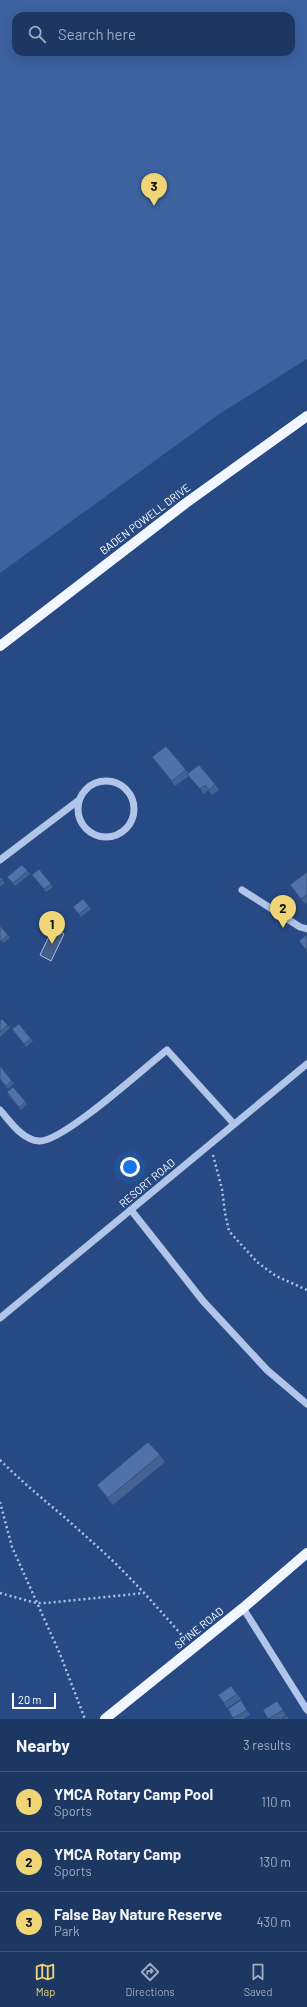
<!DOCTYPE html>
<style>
body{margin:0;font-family:Barlow,sans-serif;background:#2a426c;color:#f1f3f6}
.scale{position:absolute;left:12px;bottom:10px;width:44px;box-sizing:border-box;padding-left:4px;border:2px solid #fff;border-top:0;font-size:11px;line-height:14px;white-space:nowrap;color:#fff;-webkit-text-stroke:3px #274984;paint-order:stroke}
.you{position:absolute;left:130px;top:1167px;width:14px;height:14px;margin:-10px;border:3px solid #fff;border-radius:50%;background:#1a73e8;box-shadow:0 0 0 6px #1a73e833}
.badge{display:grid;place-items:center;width:26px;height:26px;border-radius:50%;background:#efd576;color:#111;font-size:13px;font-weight:700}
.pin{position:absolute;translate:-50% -33px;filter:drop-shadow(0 1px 2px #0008)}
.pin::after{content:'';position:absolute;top:21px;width:14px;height:12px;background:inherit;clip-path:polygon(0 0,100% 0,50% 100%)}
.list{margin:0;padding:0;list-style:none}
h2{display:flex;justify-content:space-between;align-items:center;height:52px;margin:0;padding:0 16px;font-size:17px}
h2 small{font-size:13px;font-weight:400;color:#a0acbe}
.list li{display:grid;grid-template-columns:26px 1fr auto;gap:12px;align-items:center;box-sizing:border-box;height:60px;padding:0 16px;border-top:1px solid #3b5178}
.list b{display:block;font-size:15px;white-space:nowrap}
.list p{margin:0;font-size:13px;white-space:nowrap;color:#a0acbe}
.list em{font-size:13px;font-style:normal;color:#a0acbe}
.icon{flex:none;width:22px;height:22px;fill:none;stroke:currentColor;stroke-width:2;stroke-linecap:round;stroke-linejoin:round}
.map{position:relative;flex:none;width:307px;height:1719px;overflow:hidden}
.search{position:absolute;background:#1d3763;box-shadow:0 4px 16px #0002;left:12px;right:12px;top:12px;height:44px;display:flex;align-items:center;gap:10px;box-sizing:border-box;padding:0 14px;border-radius:12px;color:#a0acbe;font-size:15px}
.sheet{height:232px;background:#1d3763}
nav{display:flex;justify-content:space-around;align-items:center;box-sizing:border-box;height:56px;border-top:1px solid #3b5178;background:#1d3763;font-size:11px;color:#a0acbe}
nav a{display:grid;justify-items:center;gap:2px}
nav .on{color:#efd576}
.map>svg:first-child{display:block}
.green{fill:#3c62a0;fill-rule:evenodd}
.water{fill:#455e88;stroke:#a5bfe8}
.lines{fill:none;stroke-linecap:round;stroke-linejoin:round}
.path{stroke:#b0c5e7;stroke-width:2.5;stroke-dasharray:2 3;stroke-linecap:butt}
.minor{stroke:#b0c5e7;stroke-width:7}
.major{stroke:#f2f6fe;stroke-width:10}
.wall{fill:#446293}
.building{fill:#4f72ab;stroke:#375078}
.labels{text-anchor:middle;stroke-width:4;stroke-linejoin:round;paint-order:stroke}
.street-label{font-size:11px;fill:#fff;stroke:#274984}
</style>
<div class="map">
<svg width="307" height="1719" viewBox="0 0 307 1719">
<rect width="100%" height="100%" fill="#274984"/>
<path class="green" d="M0,0H307V359L218,415L0,573ZM16,16H291V52H16Z"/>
<path class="water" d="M53,928L64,934L51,961L40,955Z"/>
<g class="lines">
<g class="path">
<path d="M213,1155L222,1189L225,1213L229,1231L257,1262L276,1276L307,1290"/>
<path d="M0,1460C29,1489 61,1513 91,1541C126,1571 156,1606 186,1640"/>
<path d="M0,1502L12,1547L60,1654L85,1719"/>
<path d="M0,1593L36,1603H47L144,1593"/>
</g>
<g class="minor">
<circle cx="106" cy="809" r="28"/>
<path d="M0,860L79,800"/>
<path d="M242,890L300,927L307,929"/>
<path d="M0,1110C10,1121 22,1140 39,1141C62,1143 145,1067 167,1050L234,1124"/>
<path d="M131,1210L203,1301L267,1370L307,1404"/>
<path d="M0,1318L307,1064"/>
<path d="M243,1608L307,1710"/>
</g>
<g class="major">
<path d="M0,646L186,503L307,416"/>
<path d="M105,1719L243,1608L307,1553"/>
</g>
</g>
<g class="wall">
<path d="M152,757L186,770L188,773L215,784L219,790L212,795L208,790L204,794L189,776L175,786Z"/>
<path d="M22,865L30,874L15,886L7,877Z"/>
<path d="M39,869L53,887L46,892L32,875Z"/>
<path d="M307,872V902L305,904L294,890Z"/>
<path d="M0,877L5,883L0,886Z"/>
<path d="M83,899L91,909L81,917L73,907Z"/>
<path d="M8,935L10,938L3,943L0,940Z"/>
<path d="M0,1021L8,1025L10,1028L0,1037Z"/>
<path d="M19,1024L33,1041L26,1047L12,1029Z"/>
<path d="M0,1066L14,1083L8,1089L0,1079Z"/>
<path d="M13,1087L27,1104L21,1110L8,1095Z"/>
<path d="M160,1455L165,1462L113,1505L102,1492L97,1485Z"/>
<path d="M231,1686L241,1699L227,1708L218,1695Z"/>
<path d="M241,1700L250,1715L243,1719H233L228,1709Z"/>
<path d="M277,1701L286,1715L281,1719H268Z"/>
</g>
<g class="building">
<path d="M166,746L186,770L172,781L152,757Z"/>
<path d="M199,765L215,784L209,790L205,785L200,789L187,774Z"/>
<path d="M22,865L28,871L13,883L7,877Z"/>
<path d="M39,869L51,884L44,889L32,875Z"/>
<path d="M307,872V895L301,899L290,885Z"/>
<path d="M0,877L3,880L0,882Z"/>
<path d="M83,899L89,906L79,914L73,907Z"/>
<path d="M0,926L8,935L1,941L0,940Z"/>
<path d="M306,935L307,936V951L299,941Z"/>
<path d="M2,1019L8,1025L0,1032V1021Z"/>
<path d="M19,1024L31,1039L24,1044L12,1029Z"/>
<path d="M0,1066L12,1081L6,1086L0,1079Z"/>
<path d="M13,1087L26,1102L19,1107L7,1092Z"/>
<path d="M148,1442L160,1455L108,1498L97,1485Z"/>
<path d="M231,1686L237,1694L224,1703L218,1695Z"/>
<path d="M241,1700L247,1710L233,1718L228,1709Z"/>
<path d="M277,1701L283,1710L268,1719L263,1710Z"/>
<path d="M287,1716L289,1719H282Z"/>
</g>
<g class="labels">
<g class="street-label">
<text transform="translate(145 519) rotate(-37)" y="4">BADEN POWELL DRIVE</text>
<text transform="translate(147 1183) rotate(-40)" y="4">RESORT ROAD</text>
<text transform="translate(199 1628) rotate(-39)" y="4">SPINE ROAD</text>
</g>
</g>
</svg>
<div class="scale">20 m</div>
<div class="you"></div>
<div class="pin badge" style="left:52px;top:944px">1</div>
<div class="pin badge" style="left:283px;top:928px">2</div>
<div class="pin badge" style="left:154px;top:206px">3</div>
<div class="search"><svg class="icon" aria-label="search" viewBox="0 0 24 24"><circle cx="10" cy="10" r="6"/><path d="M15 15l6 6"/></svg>Search here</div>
</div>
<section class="sheet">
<h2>Nearby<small>3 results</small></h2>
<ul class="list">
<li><span class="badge">1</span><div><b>YMCA Rotary Camp Pool</b><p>Sports</p></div><em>110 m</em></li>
<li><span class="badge">2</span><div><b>YMCA Rotary Camp</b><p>Sports</p></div><em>130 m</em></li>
<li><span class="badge">3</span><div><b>False Bay Nature Reserve</b><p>Park</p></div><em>430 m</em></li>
</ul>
</section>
<nav>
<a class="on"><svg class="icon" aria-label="map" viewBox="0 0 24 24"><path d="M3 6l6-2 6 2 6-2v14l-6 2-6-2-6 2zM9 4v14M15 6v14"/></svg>Map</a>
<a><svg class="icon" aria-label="directions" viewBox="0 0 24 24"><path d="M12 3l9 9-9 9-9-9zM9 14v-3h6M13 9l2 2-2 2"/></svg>Directions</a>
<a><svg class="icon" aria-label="saved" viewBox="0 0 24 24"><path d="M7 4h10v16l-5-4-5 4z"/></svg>Saved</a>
</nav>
